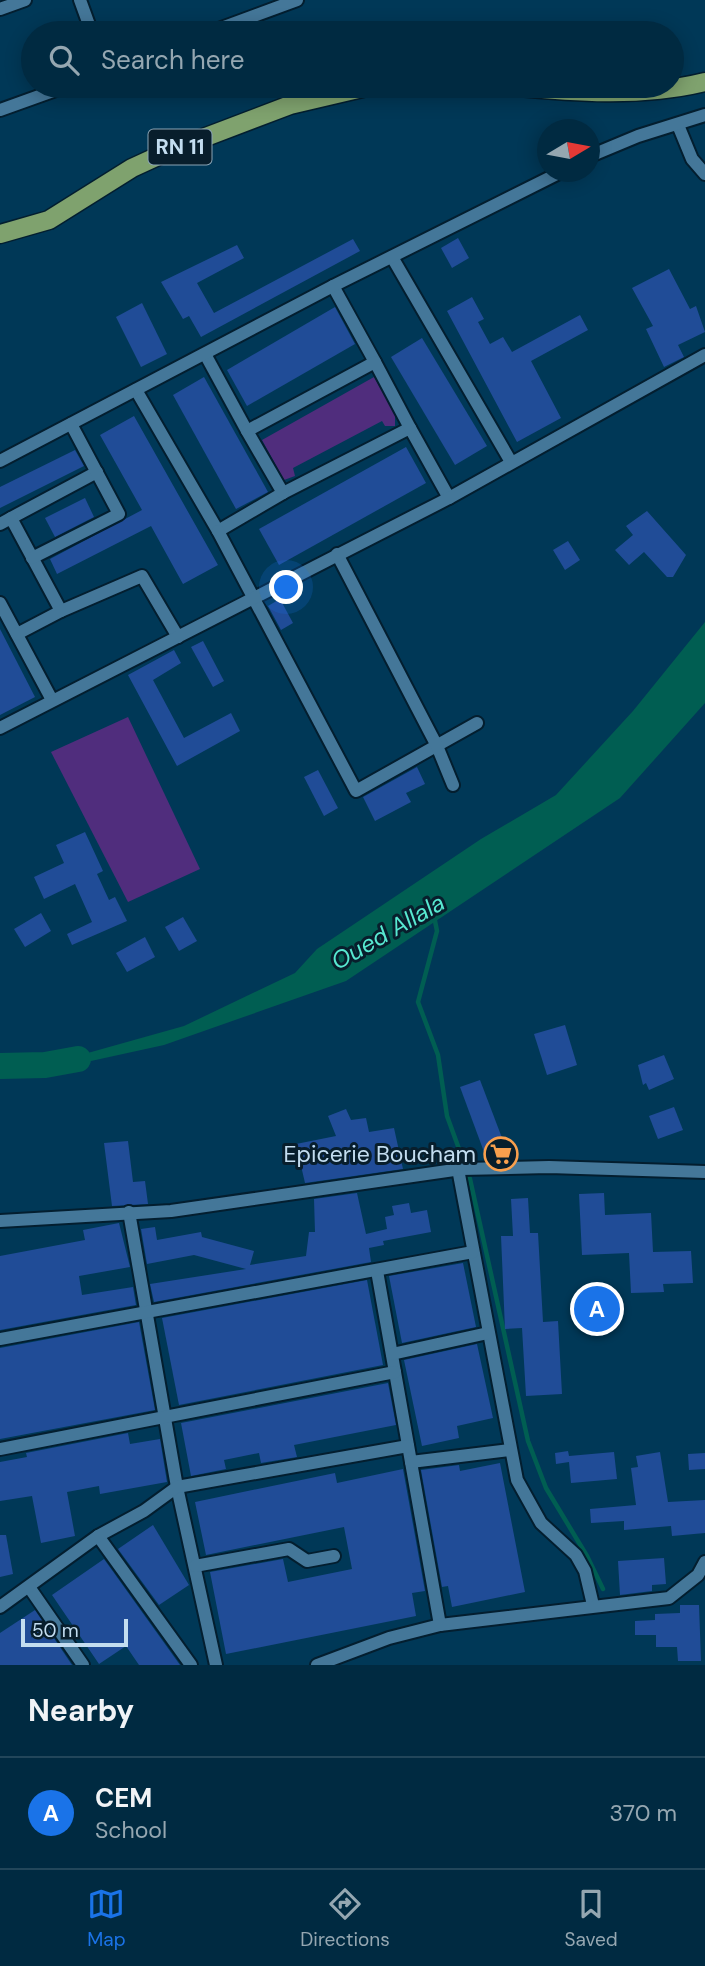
<!DOCTYPE html>
<style>
body{margin:0;font-family:"DM Sans",sans-serif;background:#0a3248;color:#f1f3f6}
.compass{position:absolute;left:537px;top:119px;width:63px;height:63px;border-radius:50%;background:#002a41;box-shadow:0 4px 18px #0003;rotate:80deg}
.scale{position:absolute;left:21px;bottom:18px;width:107px;box-sizing:border-box;padding-left:7px;border:4px solid #c3ddf0;border-top:0;font-size:19px;line-height:24px;white-space:nowrap;color:#c3ddf0;-webkit-text-stroke:5px #081e2c;paint-order:stroke}
.you{position:absolute;left:287px;top:588px;width:24px;height:24px;margin:-18px;border:5px solid #fff;border-radius:50%;background:#1a73e8;box-shadow:0 0 0 10px #1a73e833}
.badge{display:grid;place-items:center;width:46px;height:46px;border-radius:50%;background:#1a73e8;color:#fff;font-size:23px;font-weight:700}
.pin{position:absolute;translate:-50% -50%;border:4px solid #fff;box-shadow:0 2px 7px #0006}
.list{margin:0;padding:0;list-style:none}
h2{display:flex;justify-content:space-between;align-items:center;height:91px;margin:0;padding:0 28px;font-size:30px}
h2 small{font-size:23px;font-weight:400;color:#95a7b1}
.list li{display:grid;grid-template-columns:46px 1fr auto;gap:21px;align-items:center;box-sizing:border-box;height:112px;padding:0 28px;border-top:2px solid #22465a}
.list b{display:block;font-size:26px;white-space:nowrap}
.list p{margin:0;font-size:23px;white-space:nowrap;color:#95a7b1}
.list em{font-size:23px;font-style:normal;color:#95a7b1}
.icon{flex:none;width:38px;height:38px;fill:none;stroke:currentColor;stroke-width:2;stroke-linecap:round;stroke-linejoin:round}
.map{position:relative;flex:none;width:705px;height:1665px;overflow:hidden}
.search{position:absolute;background:#002a41;box-shadow:0 4px 18px #0003;left:21px;right:21px;top:21px;height:77px;display:flex;align-items:center;gap:18px;box-sizing:border-box;padding:0 24px;border-radius:38px;color:#95a7b1;font-size:26px}
.sheet{height:203px;background:#002a41}
nav{display:flex;justify-content:space-around;align-items:center;box-sizing:border-box;height:98px;border-top:2px solid #22465a;background:#002a41;font-size:19px;color:#95a7b1}
nav a{display:grid;justify-items:center;gap:4px}
nav .on{color:#1a73e8}
.map>svg:first-child{display:block}
.green{fill:#502d7d}
.water{fill:#005e52}
.lines{fill:none;stroke-linecap:round;stroke-linejoin:round}
.stream{stroke:#005e52;stroke-width:4.5}
.river{stroke:#005e52;stroke-width:26}
.building{fill:#204c97}
.minor-casing{stroke:#031e2f;stroke-width:16}
.primary-casing{stroke:#031e2f;stroke-width:21}
.minor{stroke:#479;stroke-width:12}
.primary{stroke:#7fa26e;stroke-width:18}
.labels{text-anchor:middle;stroke-width:6;stroke-linejoin:round;paint-order:stroke}
.shield{fill:#081e2c;stroke:#8ba4b5;stroke-width:2}
.shield-label{font-size:21px;font-weight:bold;fill:#c3ddf0}
.poi-label{font-size:23px;fill:#c3ddf0;stroke:#081e2c;text-anchor:end}
.water-label{font-size:24px;font-style:italic;fill:#57e9d1;stroke:#081e2c}
</style>
<div class="map">
<svg width="705" height="1665" viewBox="0 0 705 1665">
<rect width="100%" height="100%" fill="#003857"/>
<g class="green">
<path d="M374,377L395,414V426H385L382,421L293,468L295,476L284,480L262,440Z"/>
<path d="M128,717L200,869L128,902L51,752Z"/>
</g>
<path class="water" d="M705,622V703L620,798L346,981L164,1045L59,1068L45,1065L184,1026L295,973L317,949L481,839L556,795L633,711Z"/>
<g class="lines">
<path class="stream" d="M434,916L437,931L418,1002L438,1055L447,1116L470,1179L528,1441L546,1488L587,1556L603,1589"/>
<path class="river" d="M0,1066L45,1065L78,1059"/>
</g>
<g class="building">
<path d="M458,238L469,258L452,268L441,248Z"/>
<path d="M353,239L360,251L201,337L189,316L183,319L161,282L237,245L244,258L197,283L214,313Z"/>
<path d="M669,269L690,309L696,306L705,332L678,345L684,357L664,367L646,329L653,326L632,288Z"/>
<path d="M472,297L484,319L478,322L490,344L503,337L512,352L580,315L588,330L531,361L561,418L517,442L447,311Z"/>
<path d="M142,303L167,354L141,367L116,317Z"/>
<path d="M335,307L355,344L247,406L227,370Z"/>
<path d="M422,338L487,446L455,465L391,357Z"/>
<path d="M204,377L268,492L236,509L173,395Z"/>
<path d="M134,416L218,565L183,584L151,526L57,574L50,559L142,510L100,435Z"/>
<path d="M406,447L426,483L279,565L259,529Z"/>
<path d="M75,450L84,466L0,508V487Z"/>
<path d="M85,498L94,517L55,537L45,518Z"/>
<path d="M647,511L686,555L673,577H667L644,552L629,565L615,550L633,535L626,526Z"/>
<path d="M568,541L580,560L565,570L553,550Z"/>
<path d="M280,599L293,623L281,630L268,606Z"/>
<path d="M0,629L35,697L0,715Z"/>
<path d="M203,641L224,681L213,687L191,647Z"/>
<path d="M174,650L181,663L153,680L184,738L231,713L240,731L177,766L128,675Z"/>
<path d="M417,767L425,784L406,793L411,802L375,821L363,797Z"/>
<path d="M318,770L338,808L324,816L304,777Z"/>
<path d="M85,832L103,871L97,874L109,900L115,897L127,921L72,945L67,934L92,922L75,884L44,899L34,877L64,863L56,845Z"/>
<path d="M41,913L51,931L25,947L14,929Z"/>
<path d="M183,917L197,941L179,951L165,927Z"/>
<path d="M145,937L155,957L127,972L116,953Z"/>
<path d="M565,1025L577,1065L547,1075L534,1034Z"/>
<path d="M664,1055L674,1079L649,1090L646,1083L643,1085L638,1065Z"/>
<path d="M480,1080L510,1159L487,1160L460,1087Z"/>
<path d="M674,1107L683,1130L658,1139L649,1116Z"/>
<path d="M346,1109L351,1120L366,1118L369,1132L394,1128L403,1169L305,1183L296,1144L336,1136L328,1116Z"/>
<path d="M128,1141L133,1182L145,1181L148,1204L112,1206L104,1143Z"/>
<path d="M357,1193L366,1234L387,1229L385,1217L394,1215L392,1206L409,1203L411,1213L427,1210L431,1232L383,1241L384,1245L369,1248L371,1262L154,1302L150,1284L246,1269L194,1255L147,1264L141,1229L155,1227L157,1240L201,1232L202,1237L254,1251L250,1265L306,1256L309,1232H315L314,1199Z"/>
<path d="M604,1193L605,1215L651,1213L653,1252L691,1251L693,1283L663,1284L664,1292L631,1293L629,1253L582,1255L579,1194Z"/>
<path d="M528,1198L530,1233H538L543,1322L558,1321L562,1394L526,1396L522,1328L505,1329L501,1236H513L511,1199Z"/>
<path d="M119,1223L130,1267L79,1276L82,1295L133,1287L136,1305L0,1330V1256L85,1240L83,1230Z"/>
<path d="M463,1263L476,1327L402,1343L389,1276Z"/>
<path d="M367,1280L383,1365L179,1405L162,1318Z"/>
<path d="M139,1322L155,1410L0,1439V1348Z"/>
<path d="M477,1344L493,1418L457,1426L459,1438L422,1446L404,1360Z"/>
<path d="M388,1383L396,1425L294,1445L297,1457L261,1463L259,1453L224,1460L226,1469L191,1476L181,1423Z"/>
<path d="M128,1433L130,1444L160,1439L167,1482L100,1494L99,1486L67,1492L75,1536L41,1543L32,1496L0,1501V1462L27,1457L26,1453Z"/>
<path d="M568,1451L569,1456L614,1452L617,1479L571,1483L569,1462L556,1464L555,1453Z"/>
<path d="M660,1452L668,1502L705,1500V1533L672,1536L671,1526L624,1530V1521L591,1523L590,1509L636,1505L631,1468L638,1467L636,1456Z"/>
<path d="M705,1453V1469L689,1470L688,1454Z"/>
<path d="M500,1463L525,1592L452,1607L448,1586L442,1587L421,1470L459,1465L460,1471Z"/>
<path d="M403,1469L425,1591L412,1593L416,1616L226,1654L210,1572L283,1559L288,1582L352,1569L344,1527L206,1555L195,1502L335,1473L337,1483Z"/>
<path d="M153,1525L189,1585L159,1605L118,1549Z"/>
<path d="M0,1535H6L13,1574L0,1577Z"/>
<path d="M664,1558L666,1584L652,1585V1591L620,1595L618,1561Z"/>
<path d="M104,1559L180,1665H139L126,1646L99,1664L52,1595Z"/>
<path d="M680,1605H699L701,1661H678L677,1647H656V1635H635V1621L655,1620V1614L680,1613Z"/>
<path d="M35,1610L72,1665H0V1633Z"/>
</g>
<g class="lines">
<defs>
<g id="minor">
<path d="M80,0L92,33"/>
<path d="M0,9L25,0"/>
<path d="M208,33L297,0"/>
<path d="M0,110L67,86"/>
<path d="M678,125L692,159L705,174"/>
<path d="M590,156L638,136L705,115"/>
<path d="M392,257L511,462"/>
<path d="M333,286L375,362"/>
<path d="M205,354L247,431"/>
<path d="M136,390L218,531L283,493L410,428L449,498"/>
<path d="M0,461L333,286L561,172"/>
<path d="M283,493L247,431L375,362L410,428"/>
<path d="M11,518L97,472"/>
<path d="M0,524L11,518L61,611"/>
<path d="M218,531L356,791L477,723"/>
<path d="M337,554L437,746L453,785"/>
<path d="M32,558L119,514L71,424"/>
<path d="M0,603L52,700"/>
<path d="M17,634L61,611L142,576L178,637"/>
<path d="M0,728L449,498L705,355"/>
<path d="M458,1169L517,1480L541,1523L576,1555L585,1571L593,1605"/>
<path d="M129,1212L177,1487L216,1665"/>
<path d="M0,1221L171,1211L461,1169L549,1167L705,1172"/>
<path d="M377,1271L440,1625"/>
<path d="M0,1339L473,1252"/>
<path d="M392,1354L488,1333"/>
<path d="M0,1449L395,1372"/>
<path d="M411,1462L510,1450"/>
<path d="M98,1536L191,1665"/>
<path d="M195,1566L289,1549L307,1561L334,1556"/>
<path d="M29,1587L83,1665"/>
<path d="M0,1607L98,1536L144,1511L177,1487L408,1446"/>
<path d="M317,1665L389,1638L440,1625L669,1598L698,1575L705,1562"/>
</g>
<g id="primary">
<path d="M506,86C572,92 640,98 705,82"/>
<path d="M0,234L49,220L132,168L169,151L290,105L371,86"/>
</g>
</defs>
<use href="#minor" class="minor-casing"/>
<use href="#primary" class="primary-casing"/>
<use href="#minor" class="minor"/>
<use href="#primary" class="primary"/>
</g>
<defs>
<symbol id="supermarket-ring" viewBox="-11 -11 22 22"><circle r="9.5" fill="#081e2c" stroke="#f99f4d" stroke-width="1.5"/><path d="M-6-5.5h2.5l.6 2H6L4.5 2H-2.5L-4.4-4H-6ZM-1.5 3.2a1.3 1.3 0 1 0 .1 0ZM3 3.2a1.3 1.3 0 1 0 .1 0Z" fill="#f99f4d"/></symbol>
</defs>
<g fill-rule="evenodd">
<use href="#supermarket-ring" x="482" y="1135" width="38" height="38"/>
</g>
<g class="labels">
<rect class="shield" x="148.5" y="129.5" width="63" height="35" rx="5"/>
<g class="shield-label">
<text x="180" y="154">RN 11</text>
</g>
<g class="poi-label">
<text x="476" y="1162">Epicerie Boucham</text>
</g>
<g class="water-label">
<text transform="translate(388 932) rotate(-30)" y="8">Oued Allala</text>
</g>
</g>
</svg>
<svg class="compass" viewBox="-18 -18 36 36"><path d="M0-13l5 13h-10z" fill="#e53935"/><path d="M0 13l5-13h-10z" fill="#95a7b1"/></svg>
<div class="scale">50 m</div>
<div class="you"></div>
<div class="pin badge" style="left:597px;top:1309px">A</div>
<div class="search"><svg class="icon" aria-label="search" viewBox="0 0 24 24"><circle cx="10" cy="10" r="6"/><path d="M15 15l6 6"/></svg>Search here</div>
</div>
<section class="sheet">
<h2>Nearby<small></small></h2>
<ul class="list">
<li><span class="badge">A</span><div><b>CEM</b><p>School</p></div><em>370 m</em></li>
</ul>
</section>
<nav>
<a class="on"><svg class="icon" aria-label="map" viewBox="0 0 24 24"><path d="M3 6l6-2 6 2 6-2v14l-6 2-6-2-6 2zM9 4v14M15 6v14"/></svg>Map</a>
<a><svg class="icon" aria-label="directions" viewBox="0 0 24 24"><path d="M12 3l9 9-9 9-9-9zM9 14v-3h6M13 9l2 2-2 2"/></svg>Directions</a>
<a><svg class="icon" aria-label="saved" viewBox="0 0 24 24"><path d="M7 4h10v16l-5-4-5 4z"/></svg>Saved</a>
</nav>
